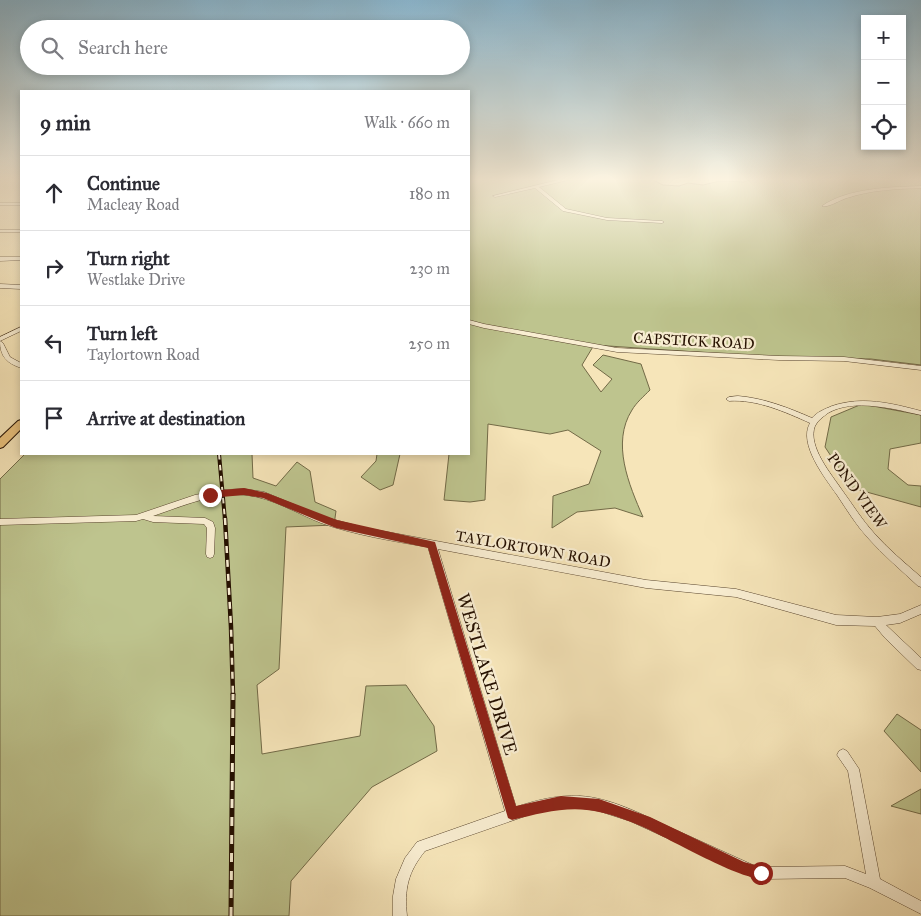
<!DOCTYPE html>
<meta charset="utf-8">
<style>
body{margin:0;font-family:"IM FELL Great Primer",serif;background:#f7f7f7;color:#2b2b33}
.controls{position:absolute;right:15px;top:15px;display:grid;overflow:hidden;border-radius:0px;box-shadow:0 2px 8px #0003}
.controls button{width:45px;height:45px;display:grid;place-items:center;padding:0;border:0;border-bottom:1px solid #e1e1e2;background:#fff;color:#2b2b33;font:25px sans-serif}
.stop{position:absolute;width:15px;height:15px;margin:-11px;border:4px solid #8f2418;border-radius:50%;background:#fff}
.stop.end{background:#8f2418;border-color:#fff;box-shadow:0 1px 5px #0008}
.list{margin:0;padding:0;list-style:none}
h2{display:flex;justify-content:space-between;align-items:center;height:65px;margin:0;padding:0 20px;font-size:21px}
h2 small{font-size:16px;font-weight:400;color:#7c7c81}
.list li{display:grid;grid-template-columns:32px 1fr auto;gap:15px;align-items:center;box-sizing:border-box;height:75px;padding:0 20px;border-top:1px solid #e1e1e2}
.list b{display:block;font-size:19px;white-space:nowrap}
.list p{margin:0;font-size:16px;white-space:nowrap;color:#7c7c81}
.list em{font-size:16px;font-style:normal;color:#7c7c81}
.icon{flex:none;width:28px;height:28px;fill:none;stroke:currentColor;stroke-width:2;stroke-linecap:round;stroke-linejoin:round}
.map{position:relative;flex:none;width:921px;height:916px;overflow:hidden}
.search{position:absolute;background:#fff;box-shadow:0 2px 8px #0003;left:20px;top:20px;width:450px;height:55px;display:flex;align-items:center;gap:12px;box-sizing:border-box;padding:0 18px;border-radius:28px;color:#7c7c81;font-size:19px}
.panel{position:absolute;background:#fff;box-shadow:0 2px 8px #0003;left:20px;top:90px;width:450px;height:365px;border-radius:0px}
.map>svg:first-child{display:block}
.green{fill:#bec48e;stroke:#726a47}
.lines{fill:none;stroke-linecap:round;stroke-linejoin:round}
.minor-casing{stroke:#59452e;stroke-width:1}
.major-casing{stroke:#251000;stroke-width:2}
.minor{fill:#f9eed2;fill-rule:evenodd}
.major{fill:#ebc27c;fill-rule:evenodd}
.rail-far2-casing{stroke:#251000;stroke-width:4}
.rail-far1-casing{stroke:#251000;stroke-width:4.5}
.rail-casing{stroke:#251000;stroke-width:5}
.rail-far2{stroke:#f9eed2;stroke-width:2;stroke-dasharray:5.5;stroke-linecap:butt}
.rail-far1{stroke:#f9eed2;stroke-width:2.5;stroke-dasharray:7;stroke-linecap:butt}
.rail{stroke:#f9eed2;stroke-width:3;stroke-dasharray:9;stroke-linecap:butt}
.route{fill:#8f2418}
.labels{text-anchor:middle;stroke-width:4.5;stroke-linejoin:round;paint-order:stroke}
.street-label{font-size:15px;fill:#251000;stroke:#f9eed2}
.near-street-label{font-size:18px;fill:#251000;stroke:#f9eed2}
</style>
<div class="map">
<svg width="921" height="916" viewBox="0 0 921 916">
<rect width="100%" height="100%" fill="#f6e5b9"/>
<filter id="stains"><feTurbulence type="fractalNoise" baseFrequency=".004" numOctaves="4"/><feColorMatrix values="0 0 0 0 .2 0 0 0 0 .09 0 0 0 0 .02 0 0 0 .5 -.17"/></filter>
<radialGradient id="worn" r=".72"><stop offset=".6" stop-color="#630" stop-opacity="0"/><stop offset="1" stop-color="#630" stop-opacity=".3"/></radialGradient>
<g class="green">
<path d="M469,180H653L663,185L679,186L688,183L703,185L720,181L744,182L749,180H921V365L871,359L770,357L594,345L582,365L601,392L612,379L593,365L603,355L641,364L650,390C644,396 636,403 632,410C611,443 629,485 643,517L615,508L577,512L552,528L553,496L589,484L601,451L568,430L550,434L488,424L485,500L470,502L444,500L449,454H469Z"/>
<path d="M862,404L921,415V443L890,449L888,469L908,485L921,486V507L852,488L825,447L831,417Z"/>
<path d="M25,454H252L253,478L276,486L297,462L310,471L315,502L336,511L334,525L286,527L279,669L257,685L262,754L360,736L366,686L406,685L434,726L437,751L372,787L291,881L289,916H0V479Z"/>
<path d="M377,454H400L393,485L380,490L361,477L376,461Z"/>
<path d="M897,714L921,730V772L884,731Z"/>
<path d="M921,789V814L891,806Z"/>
</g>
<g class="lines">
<defs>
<g id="minor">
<path d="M558,180H568L539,187L566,209L607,218L662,221L664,222L662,223L607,220L563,211L535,188L495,197L493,196Z"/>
<path d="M921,186V188C896,189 871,190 847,198C840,200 828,208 822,206C848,188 890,187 921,186Z"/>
<rect x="0" y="203" width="21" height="2"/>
<rect x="0" y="230" width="21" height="2"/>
<path d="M0,257H21V260L0,261Z"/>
<path d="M0,284L21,285V289L0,288Z"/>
<path d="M469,320L484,324L617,348L779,356L844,357L921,366V370L844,361L779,360L617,352L484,328L469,324Z"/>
<path d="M21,327V331L0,341V337Z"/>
<path d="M0,341L3,343L10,357L21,363V368C7,363 0,357 0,341Z"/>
<path d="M738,396C764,398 789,408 812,418C817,412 825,409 832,406C862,396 891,403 921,411V415C894,409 854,398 828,413C823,417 818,420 815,426C807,446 832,475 842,490C853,505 862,520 874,533C888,549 905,563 921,577V587L918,586C901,570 883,555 868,538C856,525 847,510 837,495C825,478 798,444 810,423C785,412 757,399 729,401L726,399L729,397Z"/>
<path d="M244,489L264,492L324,517L366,528L646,580L736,589L836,615L877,617L900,614L921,605V614L900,623L886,625L921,658V670L917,669L885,638L875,626L836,625L736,597L646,588L438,549L516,807C537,800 557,795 580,796C611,798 641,814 669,827C697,840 725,852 753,865L761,867L845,866L866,874L848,771L837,755L839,751L843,749L847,751L859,769L880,879L921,901V914L870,888L845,878L761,879L752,877L630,821L599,811L580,808H561L537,812L425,851C408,872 404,889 407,916H393V896L396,879L405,858L417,842L505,811L428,547C392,541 355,535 321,523C296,513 273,498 246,495C214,492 183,506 153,516L205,518L213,522L215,528L214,554L213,557L210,558L207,557L206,554L207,528L204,524L153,522L143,519L136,521L0,525V519L136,515L195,495L221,490Z"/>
</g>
<path id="major" d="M21,420V429L3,447L0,448V438L18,421Z"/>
</defs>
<use href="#minor" class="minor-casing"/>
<use href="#major" class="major-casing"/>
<use href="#minor" class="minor"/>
<use href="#major" class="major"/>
<defs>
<path id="rail-far2" d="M219,454L225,520"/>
<path id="rail-far1" d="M225,518L231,627L233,695"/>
<path id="rail" d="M231,916L233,694"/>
</defs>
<use href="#rail-far2" class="rail-far2-casing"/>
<use href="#rail-far1" class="rail-far1-casing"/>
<use href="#rail" class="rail-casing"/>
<use href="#rail-far2" class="rail-far2"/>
<use href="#rail-far1" class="rail-far1"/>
<use href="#rail" class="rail"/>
</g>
<linearGradient id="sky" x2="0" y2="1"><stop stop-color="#8ab8d2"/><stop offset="0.58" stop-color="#fbf3e0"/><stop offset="1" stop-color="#fbf3e0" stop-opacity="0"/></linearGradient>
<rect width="921" height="309" fill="url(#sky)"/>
<path class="route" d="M244,488L267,493L337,520L435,542L516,806L561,796L599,799L650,817L744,862L766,868L768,873L766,878C748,885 665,836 643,827C629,821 614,815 599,812C569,805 542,813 512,820L508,818L428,548L336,528L263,498L244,495L210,498L206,495L210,491Z"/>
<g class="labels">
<g class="street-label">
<text transform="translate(694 341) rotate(3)" y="5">CAPSTICK ROAD</text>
<text transform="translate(857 491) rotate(54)" y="5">POND VIEW</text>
<text transform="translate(533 549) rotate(10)" y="5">TAYLORTOWN ROAD</text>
</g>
<g class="near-street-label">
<text transform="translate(487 674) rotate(73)" y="6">WESTLAKE DRIVE</text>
</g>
</g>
<rect width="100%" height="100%" filter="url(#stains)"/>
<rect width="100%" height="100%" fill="url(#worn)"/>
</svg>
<div class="controls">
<button>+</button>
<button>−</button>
<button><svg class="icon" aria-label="locate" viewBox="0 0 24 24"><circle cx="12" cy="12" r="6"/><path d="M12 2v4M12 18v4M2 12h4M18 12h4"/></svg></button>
</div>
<div class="stop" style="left:761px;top:873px"></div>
<div class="stop end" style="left:210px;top:495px"></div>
<div class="search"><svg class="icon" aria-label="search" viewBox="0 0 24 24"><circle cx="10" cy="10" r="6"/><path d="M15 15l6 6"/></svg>Search here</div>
<section class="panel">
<h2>9 min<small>Walk · 660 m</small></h2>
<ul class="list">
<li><svg class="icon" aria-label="ahead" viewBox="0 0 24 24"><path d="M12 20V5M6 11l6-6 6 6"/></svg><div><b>Continue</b><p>Macleay Road</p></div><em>180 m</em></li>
<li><svg class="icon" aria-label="right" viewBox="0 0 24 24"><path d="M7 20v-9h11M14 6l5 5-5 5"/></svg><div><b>Turn right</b><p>Westlake Drive</p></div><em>230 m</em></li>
<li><svg class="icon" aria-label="left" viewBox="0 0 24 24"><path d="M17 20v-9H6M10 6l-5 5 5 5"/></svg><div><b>Turn left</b><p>Taylortown Road</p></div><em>250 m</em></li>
<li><svg class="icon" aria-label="arrive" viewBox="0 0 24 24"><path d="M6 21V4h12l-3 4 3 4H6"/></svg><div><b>Arrive at destination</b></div></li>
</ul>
</section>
</div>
